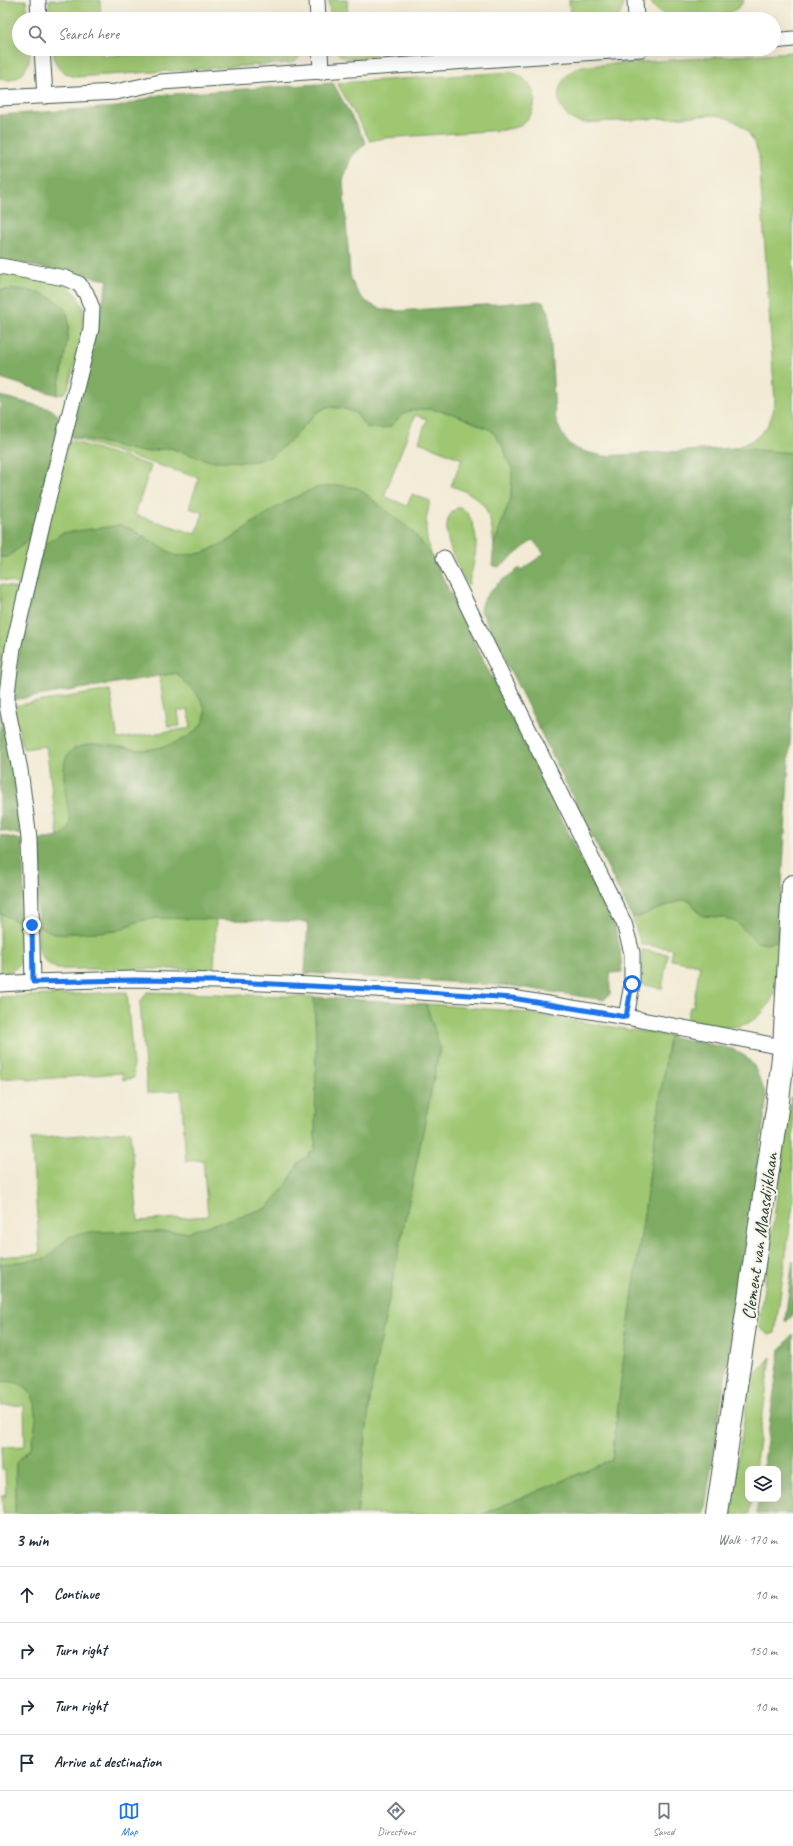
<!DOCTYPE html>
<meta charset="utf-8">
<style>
body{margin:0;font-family:Caveat,sans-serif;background:#f2f2f3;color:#1f2937}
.controls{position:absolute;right:12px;bottom:12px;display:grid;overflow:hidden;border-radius:8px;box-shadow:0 4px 16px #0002}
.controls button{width:36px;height:36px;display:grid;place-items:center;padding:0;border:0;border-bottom:1px solid #e0e1e3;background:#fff;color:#1f2937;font:20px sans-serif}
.stop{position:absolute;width:12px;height:12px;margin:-9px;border:3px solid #1a73e8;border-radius:50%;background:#fff}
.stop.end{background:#1a73e8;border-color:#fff;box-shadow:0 1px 4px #0008}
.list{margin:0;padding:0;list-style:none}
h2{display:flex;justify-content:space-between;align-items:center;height:52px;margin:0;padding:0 16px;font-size:17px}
h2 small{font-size:13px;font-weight:400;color:#747a83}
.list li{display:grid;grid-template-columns:26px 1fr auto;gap:12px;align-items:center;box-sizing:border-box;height:56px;padding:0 16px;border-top:1px solid #e0e1e3}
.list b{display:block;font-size:15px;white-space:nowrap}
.list em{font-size:13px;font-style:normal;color:#747a83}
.icon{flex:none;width:22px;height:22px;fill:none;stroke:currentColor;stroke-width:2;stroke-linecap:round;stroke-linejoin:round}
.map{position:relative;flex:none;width:793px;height:1514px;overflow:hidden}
.search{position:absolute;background:#fff;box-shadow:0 4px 16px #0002;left:12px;right:12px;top:12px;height:44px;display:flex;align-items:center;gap:10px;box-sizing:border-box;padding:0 14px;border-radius:22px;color:#747a83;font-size:15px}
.sheet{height:276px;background:#fff}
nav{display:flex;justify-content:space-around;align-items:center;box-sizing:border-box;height:56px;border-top:1px solid #e0e1e3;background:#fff;font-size:11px;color:#747a83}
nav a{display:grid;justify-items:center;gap:2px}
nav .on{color:#1a73e8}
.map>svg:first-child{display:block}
.green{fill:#9fc772;stroke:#5f8253}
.forest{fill:#7fac64;stroke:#4f744c}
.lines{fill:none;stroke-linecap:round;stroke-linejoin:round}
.service-casing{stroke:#3f574c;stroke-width:17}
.minor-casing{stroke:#3f574c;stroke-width:24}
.service{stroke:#fff;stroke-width:15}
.minor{stroke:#fff;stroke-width:22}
.route{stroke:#1a73e8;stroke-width:5}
.labels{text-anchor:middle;stroke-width:4;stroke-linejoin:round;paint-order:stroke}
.street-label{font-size:19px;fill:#1f3d34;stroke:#f7f3e8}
</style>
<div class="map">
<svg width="793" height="1514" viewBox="0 0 793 1514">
<rect width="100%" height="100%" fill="#f7f3e8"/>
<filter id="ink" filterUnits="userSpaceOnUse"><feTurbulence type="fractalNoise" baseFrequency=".025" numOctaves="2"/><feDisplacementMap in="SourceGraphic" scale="8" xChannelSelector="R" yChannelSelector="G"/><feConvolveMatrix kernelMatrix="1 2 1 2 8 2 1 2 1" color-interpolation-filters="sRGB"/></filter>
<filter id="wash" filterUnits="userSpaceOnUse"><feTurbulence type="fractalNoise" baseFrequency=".012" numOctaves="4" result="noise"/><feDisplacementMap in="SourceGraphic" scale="16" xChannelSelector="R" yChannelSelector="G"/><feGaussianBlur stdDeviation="0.9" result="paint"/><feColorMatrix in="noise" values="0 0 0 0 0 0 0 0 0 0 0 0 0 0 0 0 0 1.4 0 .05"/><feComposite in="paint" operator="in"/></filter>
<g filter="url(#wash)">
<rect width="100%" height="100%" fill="#f2ead4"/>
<g class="green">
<path d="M0,0H26L28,19H19V49H30C31,67 19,85 0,79Z"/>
<path d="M49,0H100L101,19H50Z"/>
<path d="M329,0H347L348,19H330Z"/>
<path d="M569,0H623V7L618,19H570Z"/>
<path d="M650,0H744C736,20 695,16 676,18C665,16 654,11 650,0Z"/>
<path d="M53,49H102L103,56L208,49H304L298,59L291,63L76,77C60,73 54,65 53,49Z"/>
<path d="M334,49H381C372,61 342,63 334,49Z"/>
<path d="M793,52V453L734,448C759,440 771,429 775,402L759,155C751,131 741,120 716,115L583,123C580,122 575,121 571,119C549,103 558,74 582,66Z"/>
<path d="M512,72C530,80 541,94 531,114C528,118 524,124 520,126C515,128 507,129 502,130L384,138L370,141L337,83Z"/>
<path d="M0,272L65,284L76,294L83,308V330L68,389L63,394L57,395L69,325L16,289L0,290Z"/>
<path d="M327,407L341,408L356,413L366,427L391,426L403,414L412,410L430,409L454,414L491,430L501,443L512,469L511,497L494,545C490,510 486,497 451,486L462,459L419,442L427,419L415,415L384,496L407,506L412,494L430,501C425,522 424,532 431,554L413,532L358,488L252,523L230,540L203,553L176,556L131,529L120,525L43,546L69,440L151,466L135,515L196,534L203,513L189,508L199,478L70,437V435L142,452L170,448L210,461L306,424L316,413Z"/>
<path d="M457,508C463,507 466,511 469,516C482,539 474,562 468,586C459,568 432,524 457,508Z"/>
<path d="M32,537L21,585L0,579V557H8Z"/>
<path d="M0,584L20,590L4,730L0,726Z"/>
<path d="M177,673C185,684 199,693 204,706C214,733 162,751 142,750C136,750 128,748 121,747L70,822C69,831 66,833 58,837L46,746L23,749L13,706L110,690L118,739L191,728L188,709L178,711L180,726L168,727L159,676Z"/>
<path d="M684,899L691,901L698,912L703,916L721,917L736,922L757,942L767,944L779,940C778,955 780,973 776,987C771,1008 753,1027 730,1027C716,1027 701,1022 687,1019L690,1007H693L700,965L671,960L673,949L641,944L632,917H638Z"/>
<path d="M0,913L25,925C26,948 30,970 0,973Z"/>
<path d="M157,918H216L214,969H57C35,957 38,948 38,926L56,934L116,931L139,921Z"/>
<path d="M642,950L668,954L662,989L642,984Z"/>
<path d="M127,992L134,1078L123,1080L122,1073L27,1080V1077L0,1079V997Z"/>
<path d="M147,992L314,997L316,1039L315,1149L298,1164L286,1186L267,1208L188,1232H90L69,1237L46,1259L0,1264V1257L40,1254L31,1139L130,1131L138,1221L208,1216L203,1160L186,1161L181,1090L147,1093L140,1003Z"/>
<path d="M426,1004L512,1011L669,1036L623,1364L612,1460L483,1514H357L372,1383L440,1047Z"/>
<path d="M793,1095V1204L775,1333L769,1335L760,1328L759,1322L791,1098Z"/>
<path d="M771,1357L755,1469H748V1499H751L749,1514H729L750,1383L753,1377Z"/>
<path d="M10,1380L24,1385L33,1398L37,1418L31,1447L16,1463L15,1514H3L2,1496H6L5,1470H2L1,1447L25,1446L24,1405L0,1406V1382Z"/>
</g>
<g class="forest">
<path d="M333,83L366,143L351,157L343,181L350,274C356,300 373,310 399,311L539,301L544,303L549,312L555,416C565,448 574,450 604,456L734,448L793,453V688L779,940L767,944L757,942L736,922L721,917L703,916L698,912L691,901L684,899L638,917H632L480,609C485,590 504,579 520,568L521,570L544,554L533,540L502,565L498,567L492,565L494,545L511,497L512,469L501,443L491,430L454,414L430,409L412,410L403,414L391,426L382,429L366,427L356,413L341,408L327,407L316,413L289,442L270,457L250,462L210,461L170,448L142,452L70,435L108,280L0,260V115L118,107L159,95Z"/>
<path d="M16,289C33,290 58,295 67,313C73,326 60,378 57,395L0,378V290Z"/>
<path d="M0,396L51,409L58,415L60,421L32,537L8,557H0Z"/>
<path d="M339,485L358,488L413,532L431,554L615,927L620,949L622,972L610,973V994L604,1000L513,986L305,973L308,922L157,918L139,921L116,931L56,934L38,926L35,840C50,838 67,840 70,822C68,806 60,773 66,758C75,734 125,750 143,750C162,750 215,733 204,706C199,693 185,684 177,673L13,700L19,649L43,546L62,533L120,525L131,529L176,556L203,553L230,540L252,523L287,501L315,488Z"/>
<path d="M0,726C13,738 18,814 21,835L0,830Z"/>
<path d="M0,835L22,840L25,925L0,913Z"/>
<path d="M314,997L426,1004L440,1047L372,1383L357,1514H15L16,1463C20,1458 27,1453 31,1447C33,1443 33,1437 34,1432C40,1406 33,1377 0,1382V1264L46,1259L69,1237L90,1232H188L267,1208L286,1186L298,1164L315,1149L316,1039Z"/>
<path d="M669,1036L732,1049L745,1056L754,1066L767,1097L750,1218L704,1514H483L612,1460L623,1364Z"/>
<path d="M793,1260V1315L786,1322L785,1320Z"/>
<path d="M793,1334V1514H756L759,1499H778V1469H763L780,1350Z"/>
</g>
</g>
<g filter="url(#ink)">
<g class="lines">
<defs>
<g id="service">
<path d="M38,0L39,19"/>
<path d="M317,0L318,19"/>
<path d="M635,0L636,19"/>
<path d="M774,41L793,39"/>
<path d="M42,49L45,96"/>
<path d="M320,49L321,72"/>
<path d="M0,98L116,92L161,82L641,49"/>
<path d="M0,266L65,278L79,284L86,293L92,308L91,329L48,499L13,648L7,693V706L20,770L29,838L33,982"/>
<path d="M444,558L624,923L632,953V984L626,1017"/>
<path d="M0,984L33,982L134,979L215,981L313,985L512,998L626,1017L793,1049"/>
</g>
<path id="minor" d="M717,1514L777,1109L784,1048L793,886"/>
</defs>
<use href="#service" class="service-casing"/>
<use href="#minor" class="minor-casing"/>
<use href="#service" class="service"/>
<use href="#minor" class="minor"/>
</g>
</g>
<g class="lines" filter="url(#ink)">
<path class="route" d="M32,925L33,982L134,980L214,981L427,992L512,998L626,1017L632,984"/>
</g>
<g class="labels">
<g class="street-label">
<text transform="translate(759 1236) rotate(-82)" y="7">Clement van Maasdijklaan</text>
</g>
</g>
</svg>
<div class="controls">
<button><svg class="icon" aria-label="layers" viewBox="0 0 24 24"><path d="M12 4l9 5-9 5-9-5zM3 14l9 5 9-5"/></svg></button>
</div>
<div class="stop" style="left:632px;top:984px"></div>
<div class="stop end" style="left:32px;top:925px"></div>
<div class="search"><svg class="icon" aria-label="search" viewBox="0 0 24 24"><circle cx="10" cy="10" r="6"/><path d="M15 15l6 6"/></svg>Search here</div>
</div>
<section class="sheet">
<h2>3 min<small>Walk · 170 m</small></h2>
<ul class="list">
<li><svg class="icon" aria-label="ahead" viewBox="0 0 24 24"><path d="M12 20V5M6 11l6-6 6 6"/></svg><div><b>Continue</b></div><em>10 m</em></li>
<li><svg class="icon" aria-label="right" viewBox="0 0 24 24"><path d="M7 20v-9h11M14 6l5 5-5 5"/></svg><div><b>Turn right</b></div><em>150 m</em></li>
<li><svg class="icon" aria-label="right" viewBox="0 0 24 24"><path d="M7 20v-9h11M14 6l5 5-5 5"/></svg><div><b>Turn right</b></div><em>10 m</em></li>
<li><svg class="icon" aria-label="arrive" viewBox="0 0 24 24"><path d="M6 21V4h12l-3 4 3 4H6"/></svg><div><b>Arrive at destination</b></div></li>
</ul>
</section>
<nav>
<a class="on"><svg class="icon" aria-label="map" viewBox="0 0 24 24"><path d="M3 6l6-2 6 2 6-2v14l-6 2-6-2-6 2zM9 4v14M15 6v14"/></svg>Map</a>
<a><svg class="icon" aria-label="directions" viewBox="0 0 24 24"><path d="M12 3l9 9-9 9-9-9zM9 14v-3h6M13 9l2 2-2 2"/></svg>Directions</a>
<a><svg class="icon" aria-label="saved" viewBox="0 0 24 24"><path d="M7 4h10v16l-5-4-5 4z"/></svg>Saved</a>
</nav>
